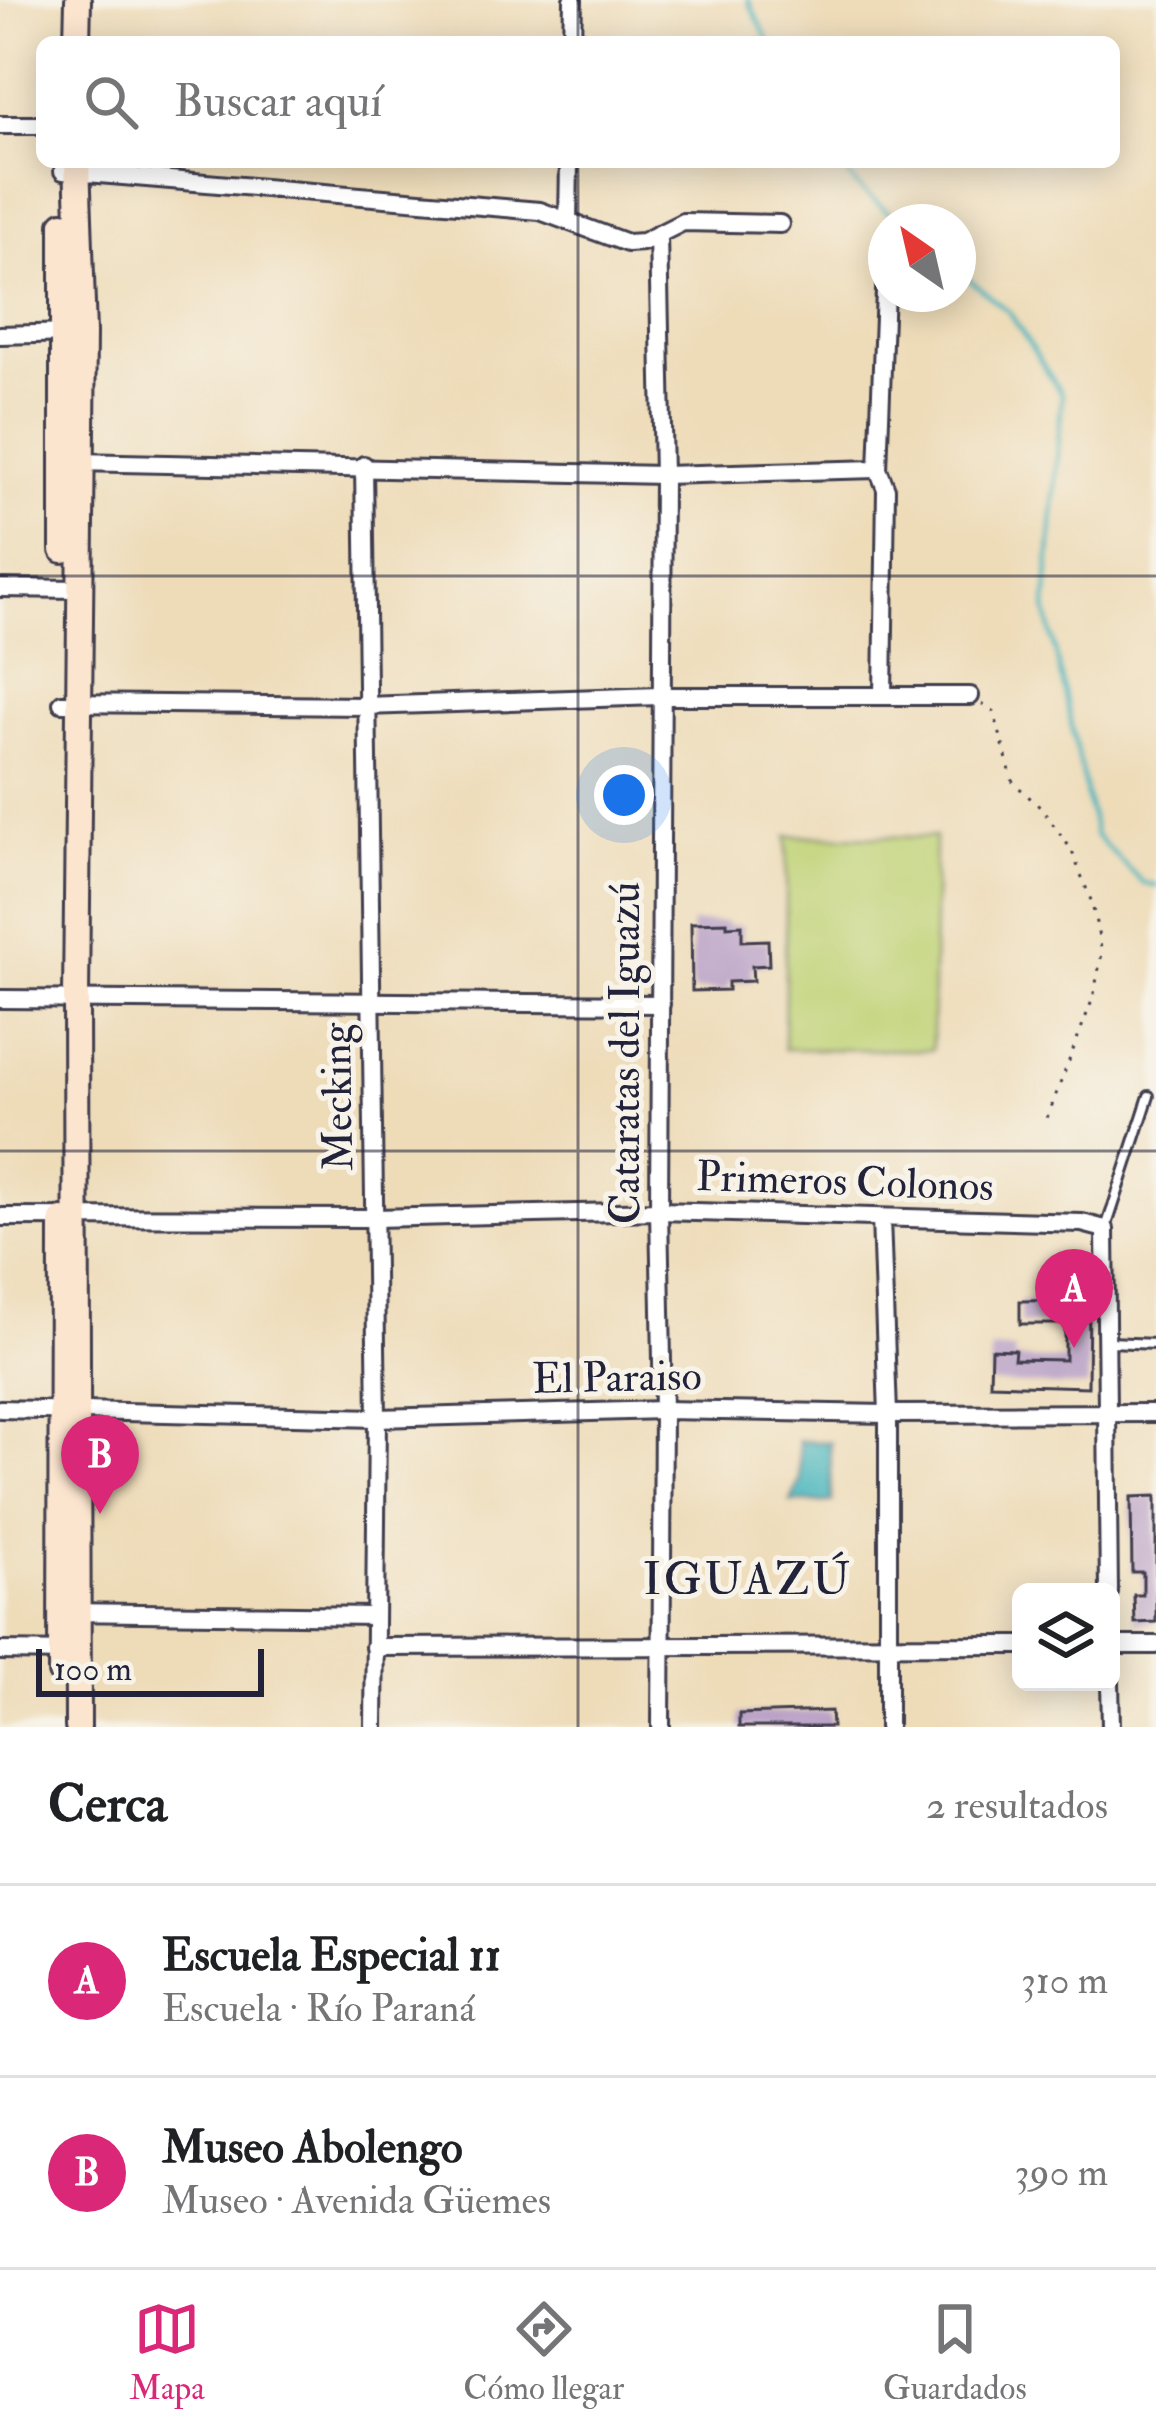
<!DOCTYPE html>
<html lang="es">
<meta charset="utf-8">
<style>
body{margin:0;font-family:"IM FELL Double Pica",serif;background:#f2f2f2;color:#202124}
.controls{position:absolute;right:36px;bottom:36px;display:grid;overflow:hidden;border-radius:18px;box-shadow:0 6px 30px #0003}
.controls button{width:108px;height:108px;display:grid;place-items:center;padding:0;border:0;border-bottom:3px solid #e0e0e0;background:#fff;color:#202124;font:60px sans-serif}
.compass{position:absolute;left:868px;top:204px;width:108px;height:108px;border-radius:50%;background:#fff;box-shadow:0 6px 30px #0003;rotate:326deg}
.scale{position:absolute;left:36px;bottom:30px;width:228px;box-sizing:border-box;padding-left:12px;border:6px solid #22223b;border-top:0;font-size:33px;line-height:42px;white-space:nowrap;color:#22223b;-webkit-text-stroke:9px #f7f3e8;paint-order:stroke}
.you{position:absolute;left:624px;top:795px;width:42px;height:42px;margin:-30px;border:9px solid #fff;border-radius:50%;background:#1a73e8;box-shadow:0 0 0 18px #1a73e833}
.badge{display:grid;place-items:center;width:78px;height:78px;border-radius:50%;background:#db2777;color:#fff;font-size:39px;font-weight:700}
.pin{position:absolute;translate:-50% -99px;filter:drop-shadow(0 3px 6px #0008)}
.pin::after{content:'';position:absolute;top:63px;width:42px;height:36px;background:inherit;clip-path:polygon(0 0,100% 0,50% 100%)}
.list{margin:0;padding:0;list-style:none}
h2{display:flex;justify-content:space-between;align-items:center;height:156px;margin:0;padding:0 48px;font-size:51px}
h2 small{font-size:39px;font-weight:400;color:#757577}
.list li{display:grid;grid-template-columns:78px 1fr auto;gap:36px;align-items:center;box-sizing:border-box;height:192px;padding:0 48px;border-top:3px solid #e0e0e0}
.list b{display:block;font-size:45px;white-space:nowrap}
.list p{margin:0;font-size:39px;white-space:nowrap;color:#757577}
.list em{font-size:39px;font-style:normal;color:#757577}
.icon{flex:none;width:66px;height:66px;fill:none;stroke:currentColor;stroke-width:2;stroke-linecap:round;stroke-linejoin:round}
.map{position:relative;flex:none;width:1156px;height:1727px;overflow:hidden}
.search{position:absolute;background:#fff;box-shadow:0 6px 30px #0003;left:36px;right:36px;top:36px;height:132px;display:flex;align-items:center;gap:30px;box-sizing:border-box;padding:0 42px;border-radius:18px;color:#757577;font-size:45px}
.sheet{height:540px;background:#fff}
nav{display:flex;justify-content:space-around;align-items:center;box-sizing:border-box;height:168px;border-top:3px solid #e0e0e0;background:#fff;font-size:33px;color:#757577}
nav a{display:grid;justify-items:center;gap:6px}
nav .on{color:#db2777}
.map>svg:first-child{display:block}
.green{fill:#bfd275;stroke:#707a58;stroke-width:3}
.water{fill:#44b4bc;stroke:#336b7c;stroke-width:3}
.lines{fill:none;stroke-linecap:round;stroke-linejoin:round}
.stream{stroke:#44b4bc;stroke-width:4.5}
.building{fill:#b69cc5}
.lane-casing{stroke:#413e4e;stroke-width:14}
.street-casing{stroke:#413e4e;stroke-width:22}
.secondary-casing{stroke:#413e4e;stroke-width:30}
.path{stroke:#413e4e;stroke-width:3;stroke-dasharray:3 9;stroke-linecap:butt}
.lane{stroke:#fff;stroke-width:8}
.street{stroke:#fff;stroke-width:16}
.secondary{stroke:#fce5cf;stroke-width:24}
.grid{fill:none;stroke:#22223b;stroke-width:3;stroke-opacity:0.55}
.labels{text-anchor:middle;stroke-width:10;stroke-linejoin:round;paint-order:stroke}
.street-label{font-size:42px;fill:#22223b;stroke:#f7f3e8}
.neighbourhood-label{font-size:45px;letter-spacing:3px;fill:#22223b;stroke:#f7f3e8}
</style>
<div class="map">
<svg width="1156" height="1727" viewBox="0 0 1156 1727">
<rect width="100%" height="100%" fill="#f7f3e8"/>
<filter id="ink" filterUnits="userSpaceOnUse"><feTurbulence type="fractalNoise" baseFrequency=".00833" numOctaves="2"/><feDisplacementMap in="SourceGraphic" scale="24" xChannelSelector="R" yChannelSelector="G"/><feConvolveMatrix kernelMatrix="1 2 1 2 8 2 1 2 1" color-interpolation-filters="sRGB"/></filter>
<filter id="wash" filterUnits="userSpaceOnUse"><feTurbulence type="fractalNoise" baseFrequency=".004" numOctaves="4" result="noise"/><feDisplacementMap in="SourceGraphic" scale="48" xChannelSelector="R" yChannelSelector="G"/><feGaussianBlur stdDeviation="2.7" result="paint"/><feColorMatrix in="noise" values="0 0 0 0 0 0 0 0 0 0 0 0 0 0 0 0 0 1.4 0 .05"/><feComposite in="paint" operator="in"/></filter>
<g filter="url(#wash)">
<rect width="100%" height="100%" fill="#eedcb9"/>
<path class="green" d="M787,836L935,837L932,1050L784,1049Z"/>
<path class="water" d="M799,1441L830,1442L832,1502H791L800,1480Z"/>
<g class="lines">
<g class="stream">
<path d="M748,0L769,42"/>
<path d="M839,162L857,186L901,222"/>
<path d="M958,270L1009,312L1062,395L1046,608L1095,835L1143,883L1156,886"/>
</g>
</g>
<g id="blocks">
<g class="building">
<path d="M727,922V926L742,925V941L768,940L769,965L752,966L753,981L728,982V990L692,991L691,923Z"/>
<path d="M1089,1300L1088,1387L990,1384L991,1349L1015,1350L1014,1359L1065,1360V1324H1020V1301Z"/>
<path d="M1156,1496V1622L1135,1623L1134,1595H1143V1572H1132L1131,1497Z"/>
<path d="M831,1711L832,1727H739V1714Z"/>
</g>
</g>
</g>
<g filter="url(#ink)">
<use href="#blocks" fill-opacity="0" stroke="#413e4e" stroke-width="3"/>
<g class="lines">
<defs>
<g id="lane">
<path d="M1106,1228L1149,1096"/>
<path d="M1109,1342L1156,1344"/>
</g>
<g id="street">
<path d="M572,42L573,0"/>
<path d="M0,125H42"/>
<path d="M63,171L540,211L627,243L643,242L683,222L780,224"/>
<path d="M568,221L569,162"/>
<path d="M658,234L663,475L659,1211L663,1410L661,1727"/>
<path d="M0,335L71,333"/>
<path d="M76,462L663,475L878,469"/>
<path d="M364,465L377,1418L374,1727"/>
<path d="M0,588L79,589"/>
<path d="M883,696L886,489L878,469L886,265"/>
<path d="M62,703L365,706L659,696H970"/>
<path d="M0,999L661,1004"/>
<path d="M0,1217L375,1218L659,1211L1082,1223L1105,1229L1109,1592"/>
<path d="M881,1218L888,1414V1727"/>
<path d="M0,1409L377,1418L663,1410L888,1414L1156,1413"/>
<path d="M67,1612L374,1616"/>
<path d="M1111,1645H1156"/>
<path d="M374,1647L1021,1645"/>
<path d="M0,1651L71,1652"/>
<path d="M1110,1682L1111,1727"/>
</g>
<g id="secondary">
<path d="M77,42L78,0"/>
<path d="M77,162L83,333L76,997L78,1727"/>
<path d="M63,224V550"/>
<path d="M61,1672L62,1220"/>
</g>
</defs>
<use href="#lane" class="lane-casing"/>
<use href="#street" class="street-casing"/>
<use href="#secondary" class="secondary-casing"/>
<path class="path" d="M982,704L994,712L1013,782L1041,808L1071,849L1092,903L1102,953L1093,998L1047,1118"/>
<use href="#lane" class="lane"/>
<use href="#street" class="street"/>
<use href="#secondary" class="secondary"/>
</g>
</g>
<path class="grid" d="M578,0V42M578,162V1727M0,576H1156M0,1151H1156"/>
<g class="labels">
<g class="street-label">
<text transform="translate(624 1053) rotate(-90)" y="15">Cataratas del Iguazú</text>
<text transform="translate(336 1097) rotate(-91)" y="15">Mecking</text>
<text transform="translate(845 1180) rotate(2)" y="15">Primeros Colonos</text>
<text transform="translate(617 1376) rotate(-1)" y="15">El Paraiso</text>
</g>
<g class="neighbourhood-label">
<text x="748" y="1594">IGUAZÚ</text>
</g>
</g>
</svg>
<div class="controls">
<button><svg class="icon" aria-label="layers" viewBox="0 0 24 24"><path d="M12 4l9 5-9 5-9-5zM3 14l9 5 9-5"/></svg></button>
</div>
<svg class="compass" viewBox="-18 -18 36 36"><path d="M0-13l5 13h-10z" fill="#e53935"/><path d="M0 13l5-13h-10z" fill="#757577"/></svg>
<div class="scale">100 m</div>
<div class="you"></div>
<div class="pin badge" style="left:1074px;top:1348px">A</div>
<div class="pin badge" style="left:100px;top:1514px">B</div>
<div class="search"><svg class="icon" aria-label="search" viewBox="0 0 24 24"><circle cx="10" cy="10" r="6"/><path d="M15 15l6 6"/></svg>Buscar aquí</div>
</div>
<section class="sheet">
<h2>Cerca<small>2 resultados</small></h2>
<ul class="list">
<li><span class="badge">A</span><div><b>Escuela Especial 11</b><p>Escuela · Río Paraná</p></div><em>310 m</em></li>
<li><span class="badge">B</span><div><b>Museo Abolengo</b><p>Museo · Avenida Güemes</p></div><em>390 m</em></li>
</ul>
</section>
<nav>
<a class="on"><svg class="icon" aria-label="map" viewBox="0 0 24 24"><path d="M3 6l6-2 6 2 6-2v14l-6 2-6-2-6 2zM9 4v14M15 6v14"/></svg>Mapa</a>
<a><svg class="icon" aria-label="directions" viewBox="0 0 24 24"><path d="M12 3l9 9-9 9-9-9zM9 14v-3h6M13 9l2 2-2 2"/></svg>Cómo llegar</a>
<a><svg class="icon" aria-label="saved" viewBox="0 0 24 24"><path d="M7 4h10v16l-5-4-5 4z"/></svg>Guardados</a>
</nav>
